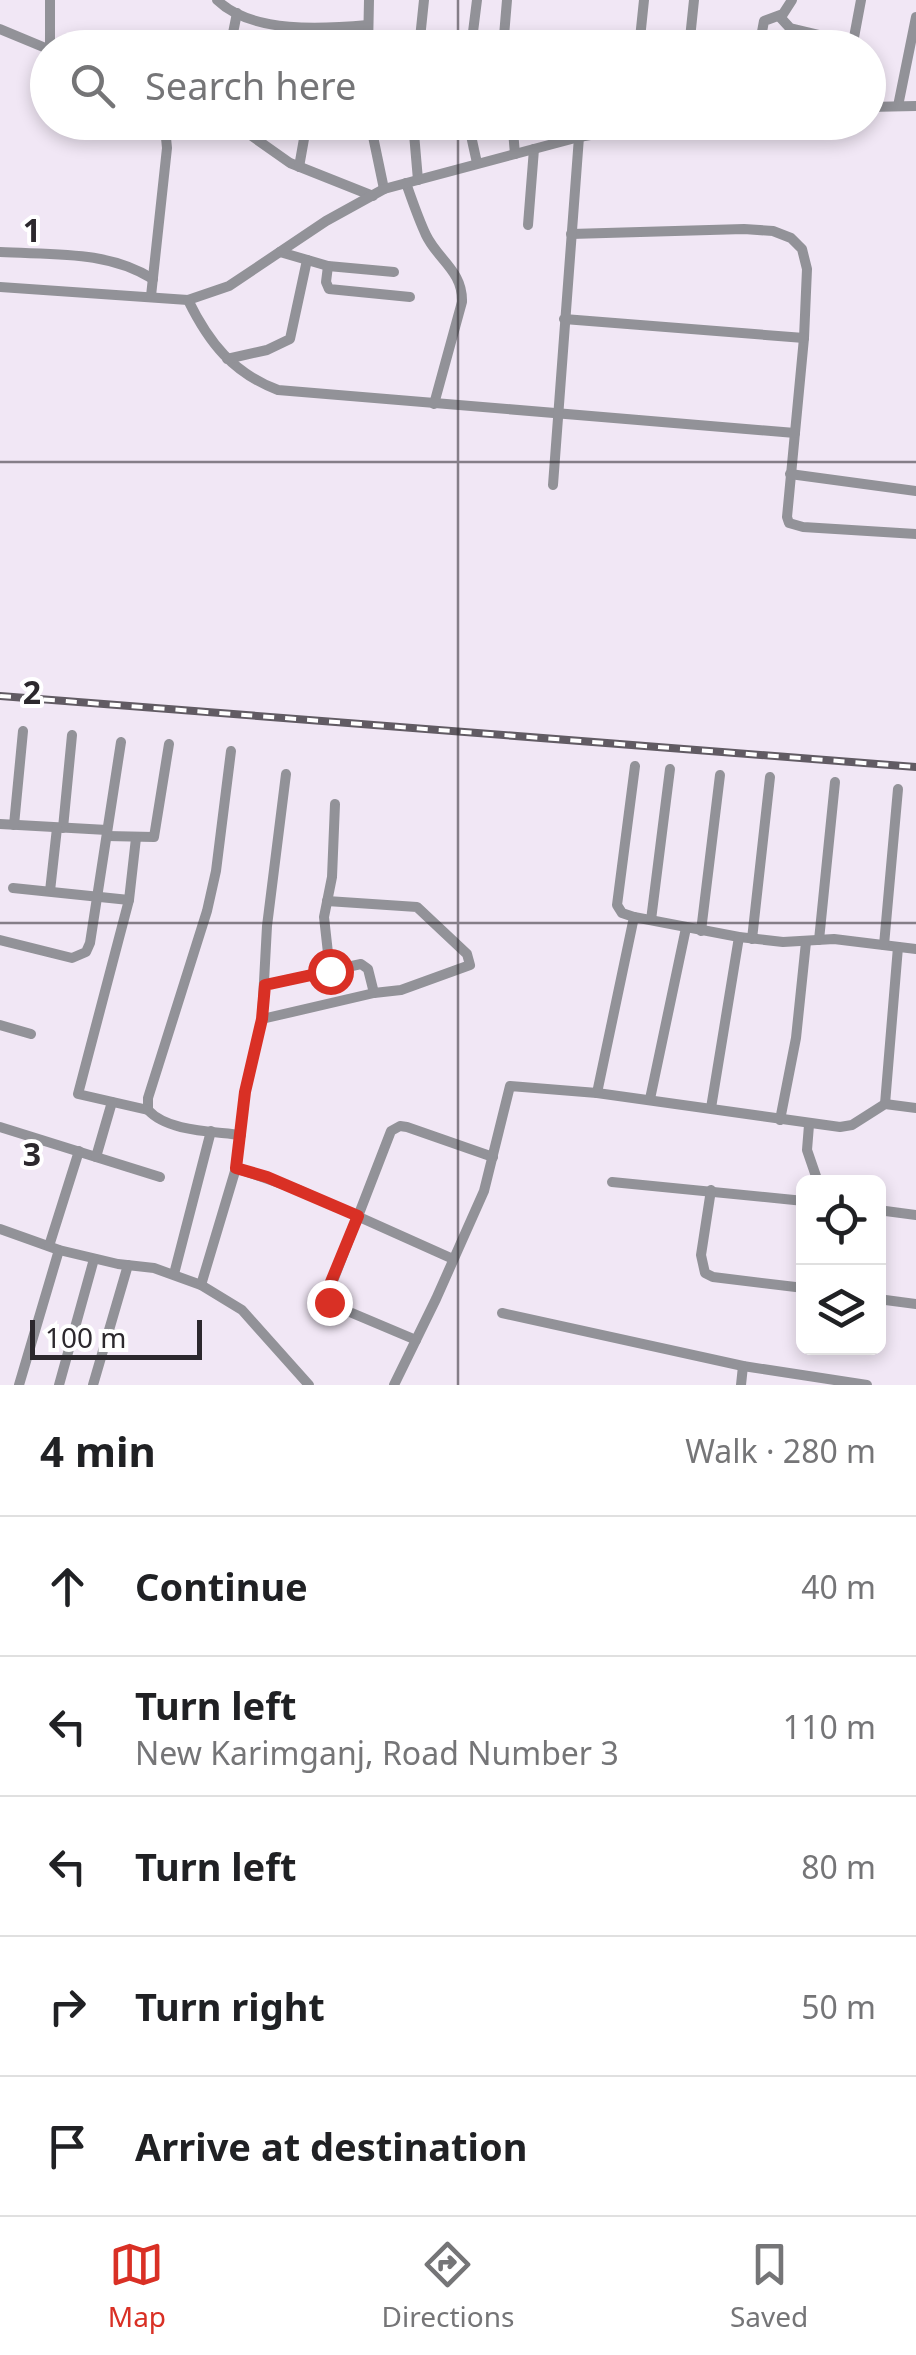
<!DOCTYPE html>
<meta charset="utf-8">
<style>
body{margin:0;font-family:"Noto Sans",sans-serif;background:#f2f2f2;color:#202124}
.controls{position:absolute;right:30px;bottom:30px;display:grid;overflow:hidden;border-radius:15px;box-shadow:0 5px 15px #0003}
.controls button{width:90px;height:90px;display:grid;place-items:center;padding:0;border:0;border-bottom:2px solid #e0e0e0;background:#fff;color:#202124;font:50px sans-serif}
.scale{position:absolute;left:30px;bottom:25px;width:172px;box-sizing:border-box;padding-left:10px;border:5px solid #2c282d;border-top:0;font-size:28px;line-height:35px;white-space:nowrap;color:#2c282d;-webkit-text-stroke:8px #fff;paint-order:stroke}
.stop{position:absolute;width:30px;height:30px;margin:-22px;border:8px solid #d93025;border-radius:50%;background:#fff}
.stop.end{background:#d93025;border-color:#fff;box-shadow:0 2px 10px #0008}
.list{margin:0;padding:0;list-style:none}
h2{display:flex;justify-content:space-between;align-items:center;height:130px;margin:0;padding:0 40px;font-size:42px}
h2 small{font-size:32px;font-weight:400;color:#757577}
.list li{display:grid;grid-template-columns:65px 1fr auto;gap:30px;align-items:center;box-sizing:border-box;height:140px;padding:0 40px;border-top:2px solid #e0e0e0}
.list b{display:block;font-size:38px;white-space:nowrap}
.list p{margin:0;font-size:32px;white-space:nowrap;color:#757577}
.list em{font-size:32px;font-style:normal;color:#757577}
.icon{flex:none;width:55px;height:55px;fill:none;stroke:currentColor;stroke-width:2;stroke-linecap:round;stroke-linejoin:round}
.map{position:relative;flex:none;width:916px;height:1385px;overflow:hidden}
.search{position:absolute;background:#fff;box-shadow:0 5px 15px #0003;left:30px;right:30px;top:30px;height:110px;display:flex;align-items:center;gap:25px;box-sizing:border-box;padding:0 35px;border-radius:55px;color:#757577;font-size:38px}
.sheet{height:830px;background:#fff}
nav{display:flex;justify-content:space-around;align-items:center;box-sizing:border-box;height:140px;border-top:2px solid #e0e0e0;background:#fff;font-size:28px;color:#757577}
nav a{display:grid;justify-items:center;gap:5px}
nav .on{color:#d93025}
.map>svg:first-child{display:block}
.lines{fill:none;stroke-linecap:round;stroke-linejoin:round}
.minor{stroke:#929298;stroke-width:10}
.rail-casing{stroke:#615b63;stroke-width:8}
.rail{stroke:#fff;stroke-width:4;stroke-dasharray:11;stroke-linecap:butt}
.route{stroke:#d93025;stroke-width:12}
.grid{fill:none;stroke:#2c282d;stroke-width:2.5;stroke-opacity:0.55}
.grid-label{font-size:32px;text-anchor:middle;font-weight:bold;fill:#2c282d;stroke:#fff;stroke-width:8;stroke-linejoin:round;paint-order:stroke}
</style>
<div class="map">
<svg width="916" height="1385" viewBox="0 0 916 1385">
<rect width="100%" height="100%" fill="#f1e7f5"/>
<g class="lines">
<g class="minor">
<path d="M217,0C252,34 324,29 368,25"/>
<path d="M779,16L790,28L853,43"/>
<path d="M0,29L48,49"/>
<path d="M50,48V0"/>
<path d="M230,48L237,13"/>
<path d="M368,48L369,0"/>
<path d="M419,48L424,0"/>
<path d="M471,48L477,0"/>
<path d="M503,48L507,0"/>
<path d="M639,48L644,0"/>
<path d="M689,48L694,0"/>
<path d="M759,48L764,21L783,14L792,0"/>
<path d="M852,48L861,0"/>
<path d="M898,106L916,17"/>
<path d="M868,107L916,106"/>
<path d="M232,122L290,163L373,196"/>
<path d="M370,122L384,189"/>
<path d="M413,122L418,180"/>
<path d="M468,122L477,163"/>
<path d="M506,122L513,131L515,154"/>
<path d="M299,167L307,122"/>
<path d="M406,183C412,200 418,218 426,235C438,260 463,271 462,302L434,404"/>
<path d="M528,225L534,149"/>
<path d="M571,234L744,229L773,231L791,238L802,249L807,269L804,338L787,517L789,523L803,527L916,534"/>
<path d="M0,252C52,255 107,250 153,279"/>
<path d="M280,252L328,266L394,272"/>
<path d="M328,266L326,282L329,289L410,297"/>
<path d="M0,287L188,300L229,286L326,221L384,189L579,137L663,122"/>
<path d="M151,296L167,148L165,128L157,122"/>
<path d="M188,300C209,343 233,373 278,390L795,433"/>
<path d="M564,319L804,338"/>
<path d="M227,359L267,350L290,339L307,260"/>
<path d="M790,474L916,491"/>
<path d="M553,485L579,137"/>
<path d="M231,751L216,871L207,911L148,1098V1110C168,1132 213,1131 241,1135"/>
<path d="M0,824L107,830"/>
<path d="M14,825L23,731"/>
<path d="M63,828L72,735"/>
<path d="M107,836L154,837L169,744"/>
<path d="M136,838L129,900L78,1094L148,1110"/>
<path d="M13,888L129,900"/>
<path d="M50,891L57,828"/>
<path d="M634,917L739,937L783,942L834,939L916,949"/>
<path d="M651,920L670,769"/>
<path d="M701,931L720,775"/>
<path d="M752,939L770,777"/>
<path d="M0,940L72,958L86,952L90,943L121,742"/>
<path d="M819,940L835,782"/>
<path d="M884,945L898,789"/>
<path d="M330,971L324,917L332,877L335,804"/>
<path d="M265,985L361,964L368,969L374,993"/>
<path d="M262,1019L374,993L401,990L470,965L467,954L417,907L327,901"/>
<path d="M0,1025L31,1034"/>
<path d="M597,1093L634,917L622,913L617,905L635,766"/>
<path d="M650,1099L686,928"/>
<path d="M885,1104L898,947"/>
<path d="M711,1108L739,937"/>
<path d="M780,1120L796,1038L806,942"/>
<path d="M809,1125L807,1150L818,1182"/>
<path d="M0,1127L160,1177"/>
<path d="M96,1157L112,1102"/>
<path d="M236,1168L299,1190L453,1259"/>
<path d="M612,1182L804,1201"/>
<path d="M711,1190L701,1255L705,1273L713,1277L804,1288"/>
<path d="M878,1210L916,1215"/>
<path d="M0,1229L59,1250L118,1264L154,1268L201,1285L242,1310L309,1385"/>
<path d="M49,1246L79,1151"/>
<path d="M174,1274L211,1131"/>
<path d="M201,1285L236,1168L245,1091L262,1019L267,926L286,774"/>
<path d="M878,1299L916,1304"/>
<path d="M502,1313L743,1366L867,1385"/>
<path d="M416,1340L333,1305L326,1299L391,1131L400,1126L407,1127L493,1157"/>
<path d="M19,1385L59,1250"/>
<path d="M59,1385L94,1259"/>
<path d="M93,1385L128,1265"/>
<path d="M394,1385L436,1299L484,1191L510,1086L597,1093L840,1127L852,1125L885,1104L916,1108"/>
<path d="M741,1385L743,1366"/>
</g>
<defs>
<path id="rail" d="M0,696L916,767"/>
</defs>
<use href="#rail" class="rail-casing"/>
<use href="#rail" class="rail"/>
</g>
<g class="lines">
<path class="route" d="M329,1302L326,1294L358,1216L267,1177L236,1168L245,1092L262,1019L265,985L330,971"/>
</g>
<path class="grid" d="M458,0V48M458,122V1385M0,462H916M0,923H916"/>
<g class="grid-label">
<text x="32" y="242">1</text>
<text x="32" y="704">2</text>
<text x="32" y="1166">3</text>
</g>
</svg>
<div class="controls">
<button><svg class="icon" aria-label="locate" viewBox="0 0 24 24"><circle cx="12" cy="12" r="6"/><path d="M12 2v4M12 18v4M2 12h4M18 12h4"/></svg></button>
<button><svg class="icon" aria-label="layers" viewBox="0 0 24 24"><path d="M12 4l9 5-9 5-9-5zM3 14l9 5 9-5"/></svg></button>
</div>
<div class="scale">100 m</div>
<div class="stop" style="left:330px;top:971px"></div>
<div class="stop end" style="left:329px;top:1302px"></div>
<div class="search"><svg class="icon" aria-label="search" viewBox="0 0 24 24"><circle cx="10" cy="10" r="6"/><path d="M15 15l6 6"/></svg>Search here</div>
</div>
<section class="sheet">
<h2>4 min<small>Walk · 280 m</small></h2>
<ul class="list">
<li><svg class="icon" aria-label="ahead" viewBox="0 0 24 24"><path d="M12 20V5M6 11l6-6 6 6"/></svg><div><b>Continue</b></div><em>40 m</em></li>
<li><svg class="icon" aria-label="left" viewBox="0 0 24 24"><path d="M17 20v-9H6M10 6l-5 5 5 5"/></svg><div><b>Turn left</b><p>New Karimganj, Road Number 3</p></div><em>110 m</em></li>
<li><svg class="icon" aria-label="left" viewBox="0 0 24 24"><path d="M17 20v-9H6M10 6l-5 5 5 5"/></svg><div><b>Turn left</b></div><em>80 m</em></li>
<li><svg class="icon" aria-label="right" viewBox="0 0 24 24"><path d="M7 20v-9h11M14 6l5 5-5 5"/></svg><div><b>Turn right</b></div><em>50 m</em></li>
<li><svg class="icon" aria-label="arrive" viewBox="0 0 24 24"><path d="M6 21V4h12l-3 4 3 4H6"/></svg><div><b>Arrive at destination</b></div></li>
</ul>
</section>
<nav>
<a class="on"><svg class="icon" aria-label="map" viewBox="0 0 24 24"><path d="M3 6l6-2 6 2 6-2v14l-6 2-6-2-6 2zM9 4v14M15 6v14"/></svg>Map</a>
<a><svg class="icon" aria-label="directions" viewBox="0 0 24 24"><path d="M12 3l9 9-9 9-9-9zM9 14v-3h6M13 9l2 2-2 2"/></svg>Directions</a>
<a><svg class="icon" aria-label="saved" viewBox="0 0 24 24"><path d="M7 4h10v16l-5-4-5 4z"/></svg>Saved</a>
</nav>
